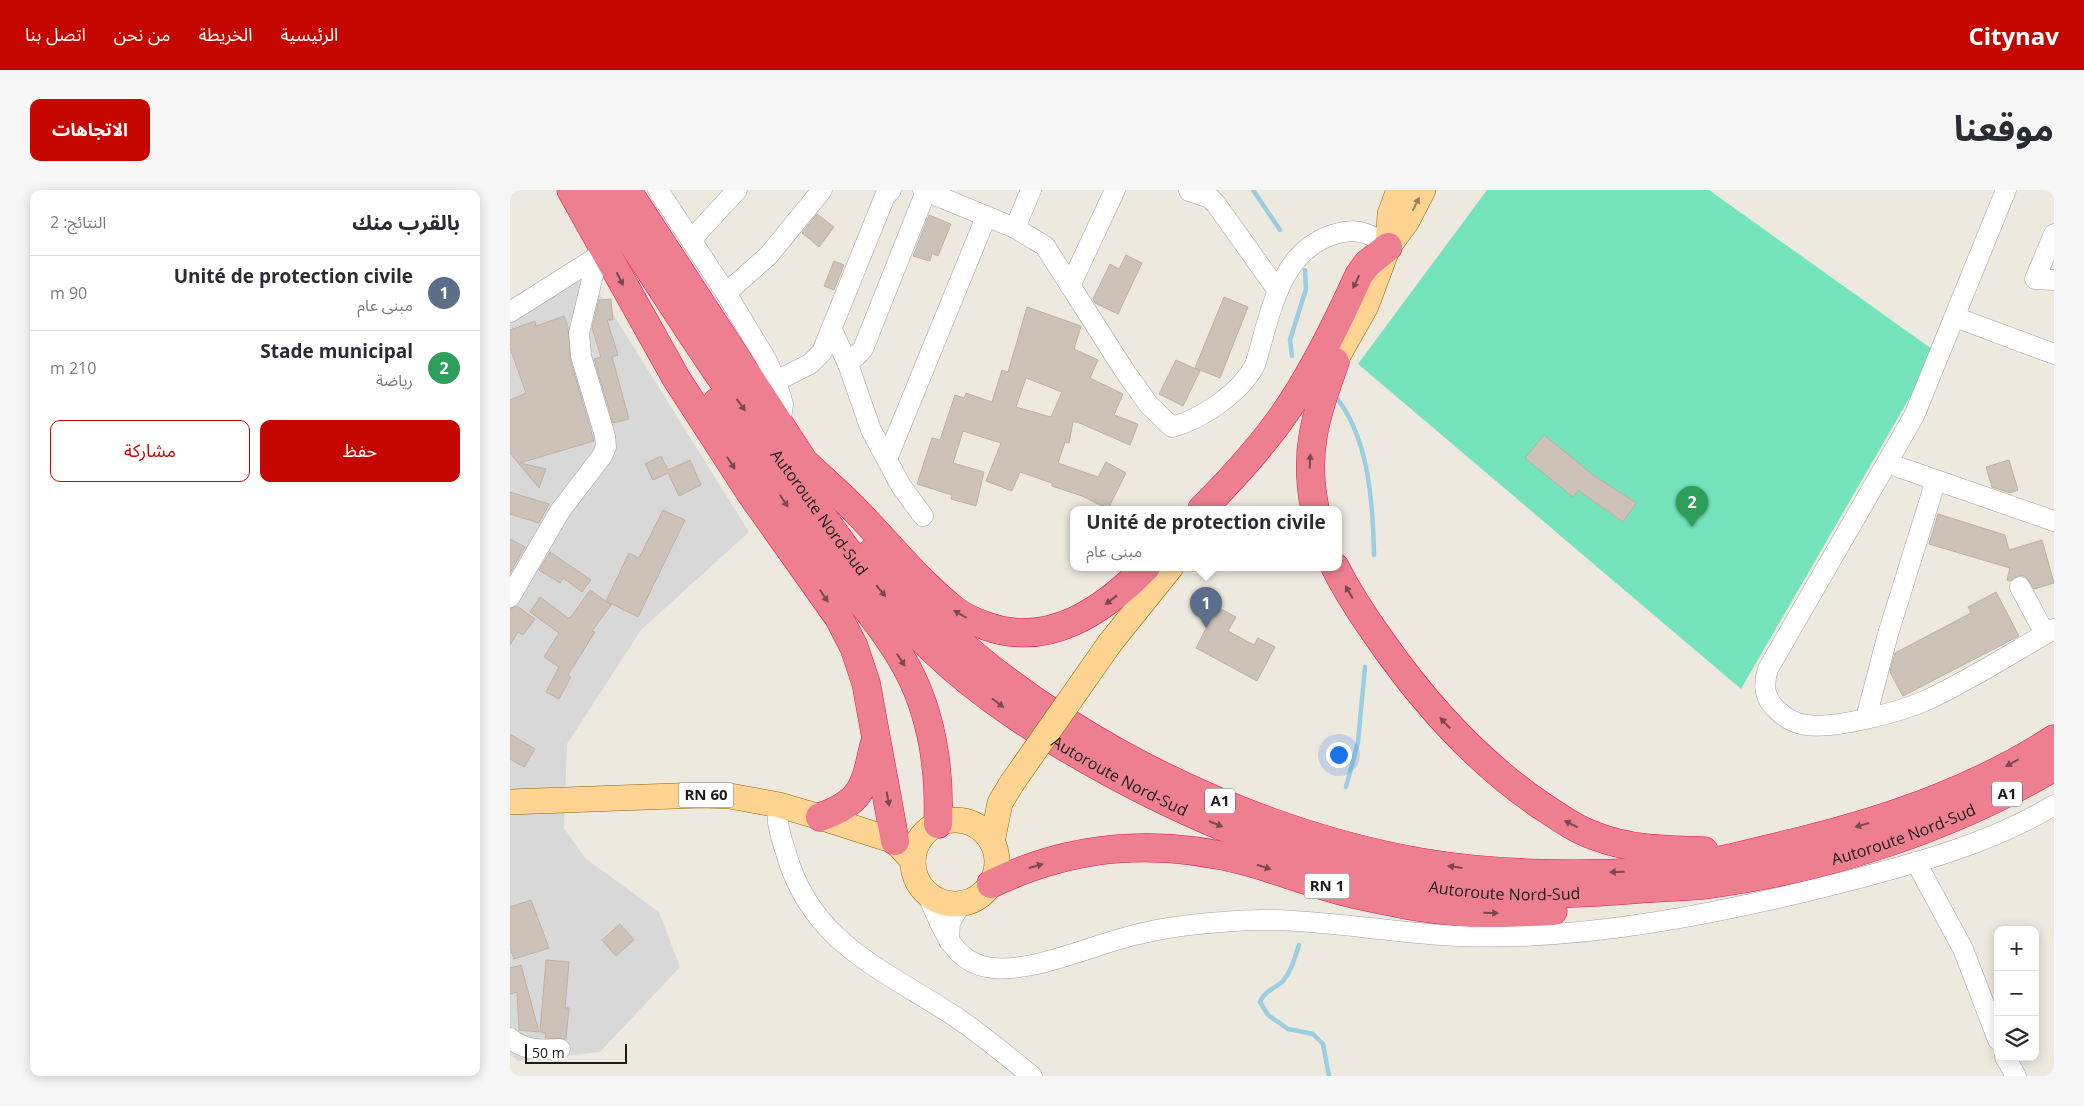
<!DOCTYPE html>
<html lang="ar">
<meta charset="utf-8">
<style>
body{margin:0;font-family:"Open Sans","Noto Sans Arabic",sans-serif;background:#f7f7f7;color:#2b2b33;direction:rtl}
.controls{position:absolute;right:15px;bottom:15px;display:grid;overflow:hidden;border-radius:10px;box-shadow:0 2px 12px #0003}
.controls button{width:45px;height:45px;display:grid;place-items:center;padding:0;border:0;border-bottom:1px solid #e1e1e2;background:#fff;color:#2b2b33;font:25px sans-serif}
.scale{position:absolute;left:15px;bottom:12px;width:102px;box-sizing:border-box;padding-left:5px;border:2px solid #1b1b1b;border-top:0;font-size:14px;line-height:18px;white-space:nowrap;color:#1b1b1b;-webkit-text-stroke:4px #fff;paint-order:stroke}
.you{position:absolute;left:828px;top:564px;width:18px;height:18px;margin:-12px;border:4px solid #fff;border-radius:50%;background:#1a73e8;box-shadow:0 0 0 8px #1a73e833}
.badge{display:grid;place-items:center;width:32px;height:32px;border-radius:50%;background:#c60700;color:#fff;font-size:16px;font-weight:700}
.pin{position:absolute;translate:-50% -41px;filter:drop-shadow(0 1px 2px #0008)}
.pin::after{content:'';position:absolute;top:26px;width:18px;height:15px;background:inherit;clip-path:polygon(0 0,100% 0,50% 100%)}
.popup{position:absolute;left:560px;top:316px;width:272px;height:65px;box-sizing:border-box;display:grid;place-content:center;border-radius:10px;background:#fff;filter:drop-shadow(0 1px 4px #0005);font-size:16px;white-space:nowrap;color:#7c7c81}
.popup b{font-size:19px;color:#2b2b33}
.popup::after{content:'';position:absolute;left:50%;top:100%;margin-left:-10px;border:10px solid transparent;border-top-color:#fff}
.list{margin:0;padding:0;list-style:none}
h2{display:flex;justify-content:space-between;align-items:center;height:65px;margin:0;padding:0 20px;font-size:21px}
h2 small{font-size:16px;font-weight:400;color:#7c7c81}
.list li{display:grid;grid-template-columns:32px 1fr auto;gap:15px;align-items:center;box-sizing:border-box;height:75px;padding:0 20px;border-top:1px solid #e1e1e2}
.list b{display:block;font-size:19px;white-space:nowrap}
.list p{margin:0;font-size:16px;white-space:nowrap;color:#7c7c81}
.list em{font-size:16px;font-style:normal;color:#7c7c81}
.actions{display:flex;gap:10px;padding:15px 20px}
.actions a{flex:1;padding:11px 0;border:1px solid #c60700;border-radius:10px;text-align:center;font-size:18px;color:#c60700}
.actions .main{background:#c60700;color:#fff}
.icon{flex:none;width:28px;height:28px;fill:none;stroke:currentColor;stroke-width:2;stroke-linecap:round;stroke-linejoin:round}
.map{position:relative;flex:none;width:1544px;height:886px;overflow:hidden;direction:ltr;border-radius:10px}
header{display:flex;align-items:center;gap:30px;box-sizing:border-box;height:70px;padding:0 25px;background:#c60700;color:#fff}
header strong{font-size:24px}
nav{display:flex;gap:28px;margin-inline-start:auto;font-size:18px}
.intro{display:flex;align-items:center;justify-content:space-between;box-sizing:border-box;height:120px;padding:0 30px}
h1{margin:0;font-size:35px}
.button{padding:12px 22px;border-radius:10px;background:#c60700;color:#fff;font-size:18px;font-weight:700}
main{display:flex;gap:30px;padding:0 30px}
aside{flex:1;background:#fff;border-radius:10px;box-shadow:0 2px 12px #0003}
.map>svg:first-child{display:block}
.residential{fill:#d9d8d8}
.pitch{fill:#75e4bd}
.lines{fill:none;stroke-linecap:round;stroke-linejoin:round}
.stream{stroke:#9bcee0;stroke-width:4.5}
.building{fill:#cdc2b8;stroke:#c0b0a1;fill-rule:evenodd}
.minor-casing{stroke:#a2a2a2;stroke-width:21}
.major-casing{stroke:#926600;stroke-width:26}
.highway-casing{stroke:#e21655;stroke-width:29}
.minor{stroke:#fff;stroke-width:20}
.major{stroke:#ffd493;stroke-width:25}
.highway{stroke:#ed7f90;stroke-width:28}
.major-bridge-casing{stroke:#926600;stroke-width:26;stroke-linecap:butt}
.major-bridge{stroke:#ffd493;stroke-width:25}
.oneway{fill:#98815d}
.oneway2{fill:#794850}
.labels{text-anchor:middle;stroke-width:4;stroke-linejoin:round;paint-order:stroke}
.shield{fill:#fff;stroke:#5f5f5f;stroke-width:1}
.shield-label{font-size:15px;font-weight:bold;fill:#1b1b1b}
.street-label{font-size:16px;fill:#1b1b1b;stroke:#fff}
</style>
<header>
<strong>Citynav</strong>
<nav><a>الرئيسية</a><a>الخريطة</a><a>من نحن</a><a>اتصل بنا</a></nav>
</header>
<div class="intro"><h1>موقعنا</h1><a class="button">الاتجاهات</a></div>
<main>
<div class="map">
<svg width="1544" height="886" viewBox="0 0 1544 886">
<rect width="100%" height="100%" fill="#eee9df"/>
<path class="residential" d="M68,68L239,342L131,440L57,554L54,638L75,668L149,722L170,777L90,862L8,871L0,864V115Z"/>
<path class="pitch" d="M977,0H1199L1426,162L1231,499L848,174Z"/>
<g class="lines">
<g class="stream">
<path d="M743,0L770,40"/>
<path d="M782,166L780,150L796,99L795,80"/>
<path d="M824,205C859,245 863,314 864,365"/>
<path d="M836,597L848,552L855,477"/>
<path d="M789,755C785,767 782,780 773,791C765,799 755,800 750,812L758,825L778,839L803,844L813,854L819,886"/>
</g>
</g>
<g class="building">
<path d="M307,24L324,37L309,57L292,43Z"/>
<path d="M419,25L441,34L428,66L422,63L420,71L403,66Z"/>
<path d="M616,65L632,73L608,124L585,113L583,109L600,74L609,79Z"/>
<path d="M324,71L334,75L324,100L314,96Z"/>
<path d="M714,107L738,117L710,188L685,178Z"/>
<path d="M101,109L103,130H97L108,165L102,167L119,229L103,233L84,169L91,167L82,138L89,110Z"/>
<path d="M517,117L571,136L564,159L588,170L580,188L613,204L604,225L628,234L620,255L567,232H563L559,253L555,252L548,273L588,287L596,272L616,283L598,319L572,306L542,296V293L510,282L502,301L476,291L491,253L453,241L443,273L474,282L466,316L441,309L442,305L407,294L422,248L430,250L445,205L454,208L456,203L482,212L492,180L498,182ZM516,188L552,202L541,227L506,217Z"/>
<path d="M54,126L58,137L60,169L84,251L10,273L36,279L29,298L0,263V210L16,203L0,158V140L25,131L26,136Z"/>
<path d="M666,170L690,181L673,216L649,204Z"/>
<path d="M1034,245L1083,285L1126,313L1113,332L1068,300L1063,307L1015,268Z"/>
<path d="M151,266L158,280L180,270L191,295L169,306L158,283L143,290L135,274Z"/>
<path d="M1499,270L1508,300L1500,303L1482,297L1476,277Z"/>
<path d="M0,302L39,314L29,333L0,324Z"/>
<path d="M153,320L175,330L128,427L96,411L119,363L129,368Z"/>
<path d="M1428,324L1495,345L1499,360L1532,350L1544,393L1524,399L1516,387L1510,385L1500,391L1497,390L1500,378L1419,354Z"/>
<path d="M0,349L15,357L0,383Z"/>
<path d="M40,362L81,390L72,402L53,388L50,393L29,380Z"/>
<path d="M80,400L101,415L82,441L85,442L58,485L61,487L49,509L36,502L49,477L34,467L49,443L20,422L30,407L58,428L61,427Z"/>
<path d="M1486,402L1509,446L1393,506L1380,482L1385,463L1461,423L1458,417Z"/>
<path d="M7,416L25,429L13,445L8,442L0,455V419Z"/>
<path d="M707,417L726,427L718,441L744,455L748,448L765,457L747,491L686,458Z"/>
<path d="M0,544L25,559L14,577L0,569Z"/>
<path d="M21,710L39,758L4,769L0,758V717Z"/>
<path d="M110,734L124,750L106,766L92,750Z"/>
<path d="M36,770L59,772L55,818H59L56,849L35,848L36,843L30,842Z"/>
<path d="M11,775L29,842L9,840L7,802L0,804V778Z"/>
</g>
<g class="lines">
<defs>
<g id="minor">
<path d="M148,0L216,103L256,169L266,191L273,214L270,235"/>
<path d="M413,0L505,38L535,56L614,180L639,215L662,237C692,229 731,202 745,175C760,127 768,63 822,45C846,37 859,42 878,57"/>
<path d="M1496,0L1404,226L1258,479C1253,496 1254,508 1267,520C1276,529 1286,534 1297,535C1326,539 1390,522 1417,510C1460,490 1502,463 1544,439"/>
<path d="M679,1L700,8L706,14L768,101"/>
<path d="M505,38L521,0"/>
<path d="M1544,44L1525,89L1544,90"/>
<path d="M181,50L227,0"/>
<path d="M560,96L605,0"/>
<path d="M216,103L258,66L312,0"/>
<path d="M0,122L87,67"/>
<path d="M1445,127L1544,164"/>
<path d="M322,140L338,174L361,240L391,296L413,326"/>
<path d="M338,174L353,159L416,1"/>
<path d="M266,191L300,174L312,162L375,6L381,0"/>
<path d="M377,269L476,27"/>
<path d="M1377,273L1544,331"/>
<path d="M1510,397L1535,444"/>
<path d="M0,407L50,321L92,266L96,257L95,246L71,166L69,143L91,52"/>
<path d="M1356,528L1378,444L1426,290"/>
<path d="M269,615C265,632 271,646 276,663C302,756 378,781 450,830C475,847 498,867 522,886"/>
<path d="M1406,672L1453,759L1488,850"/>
<path d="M416,702C430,730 438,766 472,776C514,788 585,753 629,744C656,737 684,734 712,732C792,724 871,743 951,746C1074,751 1212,723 1330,693C1403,674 1480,654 1544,615"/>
<path d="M439,751L440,732L451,714"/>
<path d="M0,848C15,861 31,860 50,859"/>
<path d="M1495,867L1506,886"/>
</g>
<g id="major">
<path d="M878,57L880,24L889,0"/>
<path d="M814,190L856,116L878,57L897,31L913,0"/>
<path d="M600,453L661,377"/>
<path d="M0,612L191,605L220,606L269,615L310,627L385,651L403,671"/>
<circle cx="445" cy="672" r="42"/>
<path d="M482,652L490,613L502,593"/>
</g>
<g id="highway">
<path d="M61,0L166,188L239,301L329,428L344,457L356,493L385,651"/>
<path id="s1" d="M88,0C127,60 165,120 205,179C232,218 261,256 289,294C330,351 372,412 423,460C475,510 537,548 599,582C714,645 845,693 978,703C1028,706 1079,703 1129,699C1153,697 1177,697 1200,694C1316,679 1443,637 1544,577"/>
<path d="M117,0L294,272"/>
<path d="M207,212C237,257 266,303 298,346C331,390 372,431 398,480C422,526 430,581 428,634"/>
<path d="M292,270C311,288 332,306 350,325C381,357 408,391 443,419C452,427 465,432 476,436C539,459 594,420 636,377"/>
<path d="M692,319C724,287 756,252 781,214C808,173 829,129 849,85L857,74L878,57"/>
<path d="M805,319C793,261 806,226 825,172"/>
<path d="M362,362C488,520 712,637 909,672C984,685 1061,686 1137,682C1189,678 1240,663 1291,651C1380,629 1467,599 1544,549"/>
<path d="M825,377C838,403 854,427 871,451C915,514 965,570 1029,614C1047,626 1065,639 1085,646C1121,660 1156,660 1194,661"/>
<path d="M310,627C352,613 355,596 364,555"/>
<path d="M481,694C564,654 647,648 735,671C772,681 807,696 844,704C889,714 937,724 983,723C1003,723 1023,722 1043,721"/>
</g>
</defs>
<use href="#minor" class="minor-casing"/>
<use href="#major" class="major-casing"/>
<use href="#highway" class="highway-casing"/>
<use href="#minor" class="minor"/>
<use href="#major" class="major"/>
<use href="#highway" class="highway"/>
<defs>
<path id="major-bridge" d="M502,593L600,453"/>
</defs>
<use href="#major-bridge" class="major-bridge-casing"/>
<use href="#major-bridge" class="major-bridge"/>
</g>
<defs><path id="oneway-solid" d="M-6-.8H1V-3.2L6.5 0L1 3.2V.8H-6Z" transform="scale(1.25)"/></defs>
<use class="oneway" href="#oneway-solid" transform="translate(906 14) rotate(-63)"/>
<g class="oneway2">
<use href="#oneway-solid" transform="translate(110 89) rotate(63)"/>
<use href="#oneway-solid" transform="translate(846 92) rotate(115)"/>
<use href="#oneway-solid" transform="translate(231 215) rotate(54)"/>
<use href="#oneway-solid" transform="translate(800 271) rotate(-87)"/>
<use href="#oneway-solid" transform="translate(221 273) rotate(57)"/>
<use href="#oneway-solid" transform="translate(274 311) rotate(56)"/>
<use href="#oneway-solid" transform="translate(371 401) rotate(51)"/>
<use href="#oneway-solid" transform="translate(839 402) rotate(-120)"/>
<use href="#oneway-solid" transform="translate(314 406) rotate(56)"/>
<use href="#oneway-solid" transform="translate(601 410) rotate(142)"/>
<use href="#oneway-solid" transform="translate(450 424) rotate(-150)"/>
<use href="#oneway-solid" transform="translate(391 470) rotate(57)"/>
<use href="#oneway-solid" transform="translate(488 513) rotate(37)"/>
<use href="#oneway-solid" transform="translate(935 533) rotate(-133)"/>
<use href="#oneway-solid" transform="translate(1502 573) rotate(151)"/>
<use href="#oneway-solid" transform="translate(378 609) rotate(79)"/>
<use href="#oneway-solid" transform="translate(706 634) rotate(22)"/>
<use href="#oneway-solid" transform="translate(1061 634) rotate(-153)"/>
<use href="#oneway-solid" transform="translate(1352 635) rotate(164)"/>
<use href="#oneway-solid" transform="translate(526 676) rotate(-16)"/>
<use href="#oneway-solid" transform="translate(754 677) rotate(17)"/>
<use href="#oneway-solid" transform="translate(945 677) rotate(-172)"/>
<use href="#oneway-solid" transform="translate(1107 682) rotate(178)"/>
<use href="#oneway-solid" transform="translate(981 723) rotate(1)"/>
</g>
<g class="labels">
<g class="shield">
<rect x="1482" y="591.5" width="30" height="25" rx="4"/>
<rect x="168.5" y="592.5" width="55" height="25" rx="4"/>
<rect x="695" y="598.5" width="30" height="25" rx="4"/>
<rect x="794.5" y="683.5" width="45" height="25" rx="4"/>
</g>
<g class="shield-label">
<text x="1497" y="609">A1</text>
<text x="196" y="610">RN 60</text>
<text x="710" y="616">A1</text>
<text x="817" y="701">RN 1</text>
</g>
<g class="street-label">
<text dy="6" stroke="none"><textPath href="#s1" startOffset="391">Autoroute Nord-Sud</textPath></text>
<text dy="6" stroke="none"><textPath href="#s1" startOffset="796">Autoroute Nord-Sud</textPath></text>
<text dy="6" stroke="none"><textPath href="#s1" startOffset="1608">Autoroute Nord-Sud</textPath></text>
<text dy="6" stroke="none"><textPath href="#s1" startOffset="1202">Autoroute Nord-Sud</textPath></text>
</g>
</g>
</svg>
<div class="controls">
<button>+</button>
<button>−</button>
<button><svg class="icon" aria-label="layers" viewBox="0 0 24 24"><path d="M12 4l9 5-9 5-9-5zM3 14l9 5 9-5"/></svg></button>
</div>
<div class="scale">50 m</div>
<div class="you"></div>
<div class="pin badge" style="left:696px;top:438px;background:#5c6f8a">1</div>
<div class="popup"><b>Unité de protection civile</b>مبنى عام</div>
<div class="pin badge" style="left:1182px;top:337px;background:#2e9e5b">2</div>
</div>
<aside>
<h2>بالقرب منك<small>النتائج: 2</small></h2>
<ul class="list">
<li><span class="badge" style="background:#5c6f8a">1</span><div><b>Unité de protection civile</b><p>مبنى عام</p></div><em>90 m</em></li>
<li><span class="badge" style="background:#2e9e5b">2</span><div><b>Stade municipal</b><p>رياضة</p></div><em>210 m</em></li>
</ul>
<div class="actions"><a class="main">حفظ</a><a>مشاركة</a></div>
</aside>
</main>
